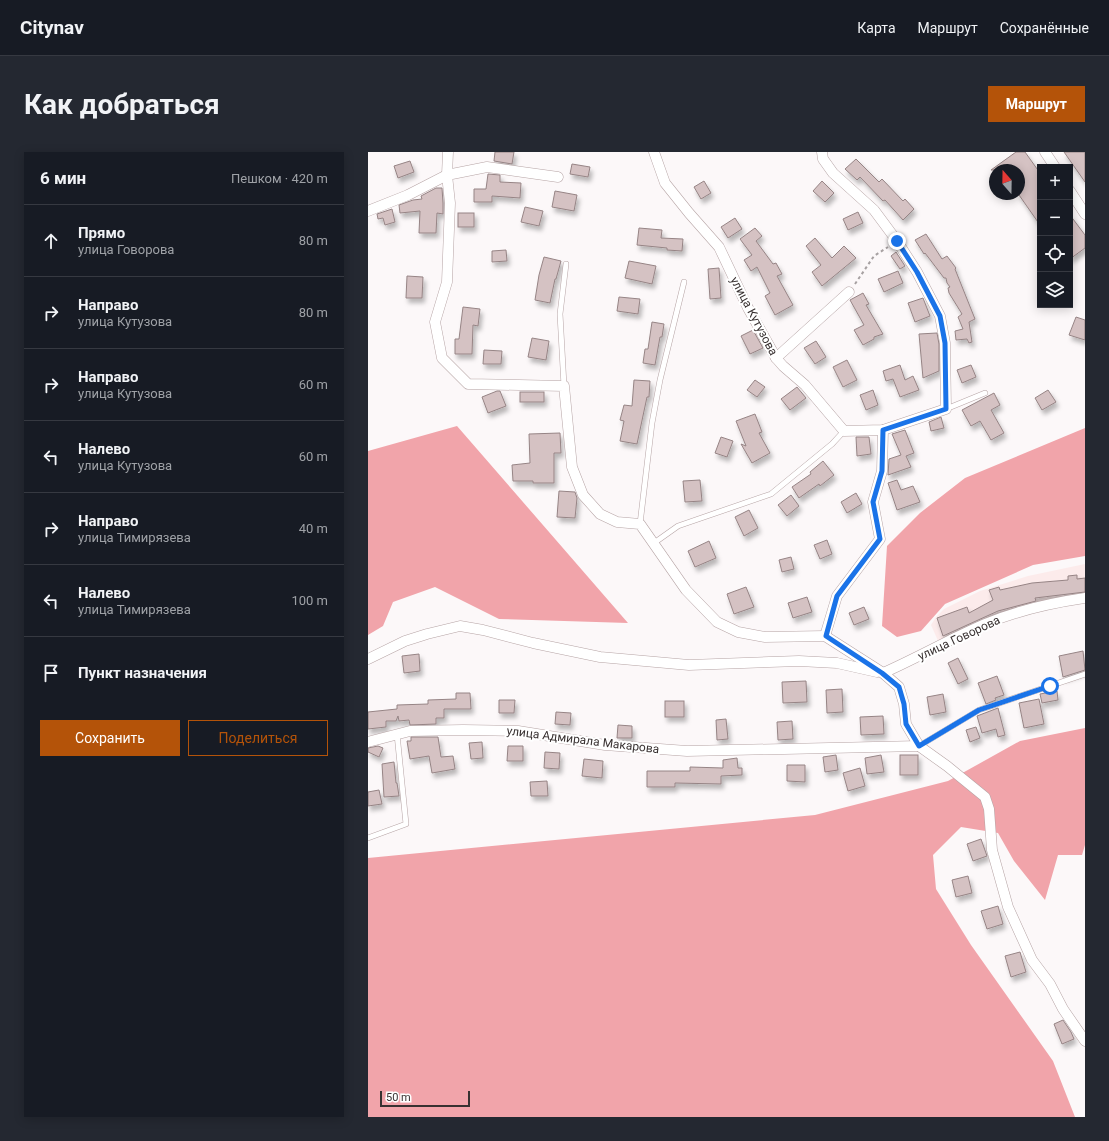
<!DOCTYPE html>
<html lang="ru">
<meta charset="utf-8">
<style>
body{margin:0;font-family:Roboto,sans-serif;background:#242831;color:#f1f3f6}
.controls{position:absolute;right:12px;top:12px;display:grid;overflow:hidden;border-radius:0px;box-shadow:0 2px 10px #0003}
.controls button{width:36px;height:36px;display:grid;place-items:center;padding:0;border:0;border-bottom:1px solid #363941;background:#171b24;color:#f1f3f6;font:20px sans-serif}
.compass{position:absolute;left:621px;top:12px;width:36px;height:36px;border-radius:50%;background:#171b24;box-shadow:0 2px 10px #0003;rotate:340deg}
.scale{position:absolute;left:12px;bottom:10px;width:90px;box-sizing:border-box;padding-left:4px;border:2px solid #383131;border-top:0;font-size:11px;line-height:14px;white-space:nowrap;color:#383131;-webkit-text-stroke:3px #fff;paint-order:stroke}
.stop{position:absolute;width:12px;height:12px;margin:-9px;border:3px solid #1a73e8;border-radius:50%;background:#fff}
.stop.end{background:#1a73e8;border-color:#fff;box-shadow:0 1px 4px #0008}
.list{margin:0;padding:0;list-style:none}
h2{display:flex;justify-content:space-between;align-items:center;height:52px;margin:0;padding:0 16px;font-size:17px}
h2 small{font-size:13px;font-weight:400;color:#9ea1a6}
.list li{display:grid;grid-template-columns:26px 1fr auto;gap:12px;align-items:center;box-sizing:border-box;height:72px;padding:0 16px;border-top:1px solid #363941}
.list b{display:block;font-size:15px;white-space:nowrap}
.list p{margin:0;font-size:13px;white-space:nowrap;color:#9ea1a6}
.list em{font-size:13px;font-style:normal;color:#9ea1a6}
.actions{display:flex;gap:8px;padding:12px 16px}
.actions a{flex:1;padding:9px 0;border:1px solid #b45309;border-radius:0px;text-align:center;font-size:14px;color:#b45309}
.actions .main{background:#b45309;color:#fff}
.icon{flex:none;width:22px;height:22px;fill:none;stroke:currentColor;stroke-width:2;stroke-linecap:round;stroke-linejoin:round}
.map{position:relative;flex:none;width:717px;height:965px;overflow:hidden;border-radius:0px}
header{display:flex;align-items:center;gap:24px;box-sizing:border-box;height:56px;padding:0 20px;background:#171b24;border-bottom:1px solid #363941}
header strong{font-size:19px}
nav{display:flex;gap:22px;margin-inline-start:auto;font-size:14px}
.intro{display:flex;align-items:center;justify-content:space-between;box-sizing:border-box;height:96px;padding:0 24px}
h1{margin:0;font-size:28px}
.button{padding:10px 18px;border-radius:0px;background:#b45309;color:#fff;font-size:14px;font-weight:700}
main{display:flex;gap:24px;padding:0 24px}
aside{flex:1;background:#171b24;border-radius:0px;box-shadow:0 2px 10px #0003}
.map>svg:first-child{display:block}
.built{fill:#fcebeb}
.forest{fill:#f1a4aa}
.building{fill:#d5c2c3;stroke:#968485;filter:url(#shadow)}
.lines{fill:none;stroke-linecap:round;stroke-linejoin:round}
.lane-casing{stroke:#b6a4a5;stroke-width:6}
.street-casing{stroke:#b6a4a5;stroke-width:11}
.path{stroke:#a7a1a2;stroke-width:2;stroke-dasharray:3 3;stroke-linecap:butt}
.lane{stroke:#fff;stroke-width:5}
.street{stroke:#fff;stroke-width:10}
.route{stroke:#1a73e8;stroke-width:5}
.labels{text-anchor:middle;stroke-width:4;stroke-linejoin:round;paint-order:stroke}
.street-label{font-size:12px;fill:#383131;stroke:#fff}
</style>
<header>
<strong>Citynav</strong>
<nav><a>Карта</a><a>Маршрут</a><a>Сохранённые</a></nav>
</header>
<div class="intro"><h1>Как добраться</h1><a class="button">Маршрут</a></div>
<main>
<aside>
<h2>6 мин<small>Пешком · 420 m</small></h2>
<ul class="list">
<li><svg class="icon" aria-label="ahead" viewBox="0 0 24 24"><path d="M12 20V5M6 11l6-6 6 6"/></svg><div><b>Прямо</b><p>улица Говорова</p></div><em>80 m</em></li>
<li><svg class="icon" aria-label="right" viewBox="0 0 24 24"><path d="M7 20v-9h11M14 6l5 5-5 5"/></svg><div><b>Направо</b><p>улица Кутузова</p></div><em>80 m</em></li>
<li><svg class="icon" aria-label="right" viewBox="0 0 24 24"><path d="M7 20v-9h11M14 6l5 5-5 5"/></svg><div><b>Направо</b><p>улица Кутузова</p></div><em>60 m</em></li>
<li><svg class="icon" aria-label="left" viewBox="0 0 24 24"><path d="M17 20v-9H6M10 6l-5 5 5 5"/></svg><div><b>Налево</b><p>улица Кутузова</p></div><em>60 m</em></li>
<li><svg class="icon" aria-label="right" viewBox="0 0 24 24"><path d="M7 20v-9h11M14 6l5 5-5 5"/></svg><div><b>Направо</b><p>улица Тимирязева</p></div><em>40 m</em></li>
<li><svg class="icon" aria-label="left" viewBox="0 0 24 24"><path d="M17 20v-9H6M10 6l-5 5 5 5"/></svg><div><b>Налево</b><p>улица Тимирязева</p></div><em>100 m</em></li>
<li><svg class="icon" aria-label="arrive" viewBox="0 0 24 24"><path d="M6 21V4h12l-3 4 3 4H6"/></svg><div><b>Пункт назначения</b></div></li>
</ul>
<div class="actions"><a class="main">Сохранить</a><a>Поделиться</a></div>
</aside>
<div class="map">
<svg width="717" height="965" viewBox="0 0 717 965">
<defs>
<filter id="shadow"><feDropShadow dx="2.5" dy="4.5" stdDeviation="2" flood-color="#0004"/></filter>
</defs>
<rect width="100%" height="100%" fill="#fcf8f9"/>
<path class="built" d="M717,412V443L571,491L563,473L568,465L576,457L612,439L660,424Z"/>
<g class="forest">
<path d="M89,274L260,471L131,467L67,435L25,450L15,474L0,483V299Z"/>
<path d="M717,276V404L665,413L577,452L553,479L529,485L514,474L519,394L552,361L597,326Z"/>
<path d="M717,576V693L714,703H690L677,748L646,709L630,681L593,675L565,703L568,737L603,793L685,909L707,965H0V706L447,663L580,629L652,589Z"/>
</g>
<g class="building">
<path d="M127,0H146L144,12L126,9Z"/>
<path d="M648,0H657L672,21V73L651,43V18H623Z"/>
<path d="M696,0H717V30Z"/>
<path d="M488,7L511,30L514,27L535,49L537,47L546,57L535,68L517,48L515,49L492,25L489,28L477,17Z"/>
<path d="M42,9L46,20L30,26L26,14Z"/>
<path d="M204,12L222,15L220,25L202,22Z"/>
<path d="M120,22L132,23V30L153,31L152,46L124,44V50H106V37H118Z"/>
<path d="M336,29L343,41L333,47L326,35Z"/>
<path d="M454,29L466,41L457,50L445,39Z"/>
<path d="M68,36H74L75,51V62L69,61L68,81H51L52,59L32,61L31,53L45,48L54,47L53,44Z"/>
<path d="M187,39L209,43L206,59L184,55Z"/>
<path d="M157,55L175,59L171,74L153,70Z"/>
<path d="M24,57L27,70L17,73L15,66L10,67L9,62Z"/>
<path d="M490,60L495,71L480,78L475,67Z"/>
<rect x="90" y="61" width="16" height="14"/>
<path d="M702,63L717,83V96L702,107Z"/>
<path d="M367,66L374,77L360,86L353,75Z"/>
<path d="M271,76L294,78L293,86L315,87L314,99L299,98V96L269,93Z"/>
<path d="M387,76L394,84L388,89L405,112L408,111L414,122L409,124L425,153L407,163L397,144L402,141L389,115L383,119L376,108L384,103L372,87Z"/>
<path d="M558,82L574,107L579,104L588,116L587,117L607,167L601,170L604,190L601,191L599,187L588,188L587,179L595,177L590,165L594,162L581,141L580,136L582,135L579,131L578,126H576L557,101L556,102L547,88Z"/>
<path d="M447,86L464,106L476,94L488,106L454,134L444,120L453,113L438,94Z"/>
<path d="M138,98L139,109L124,110V99Z"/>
<path d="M528,100L537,114L532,117L523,104Z"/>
<path d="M176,105L193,109L188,127H187L182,151L167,148L171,123Z"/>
<path d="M261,109L288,114L284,132L257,126Z"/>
<path d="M351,116L353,146L342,147L340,117Z"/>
<path d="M530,119L535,131L516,140L510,127Z"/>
<path d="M39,124L55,125L54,146H38Z"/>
<path d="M495,141L501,152L498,153L515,182L506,185V187L495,193L486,178L496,173L482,148Z"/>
<path d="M251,145L272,147L270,162L249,159Z"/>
<path d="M555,146L562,164L547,170L540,151Z"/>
<path d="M95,155L112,157L110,174L105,173L104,202H87V187H91Z"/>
<path d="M708,165L717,168V188L701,183Z"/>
<path d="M284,170L296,172L294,185H292L287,213L275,211L277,197H280Z"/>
<path d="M385,178L395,196L382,202L373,184Z"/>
<path d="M569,181L571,192V219L555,226L551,182Z"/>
<path d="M164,186L181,189L178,208L160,205Z"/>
<path d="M448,189L458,205L447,212L436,196Z"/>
<path d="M116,198L134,199L133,212H115Z"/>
<path d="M479,208L489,228L475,235L465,215Z"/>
<path d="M532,213L537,228L545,224L551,238L532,245L525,227L518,229L515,219Z"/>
<path d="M603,213L608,225L594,231L589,218Z"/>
<path d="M266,228L282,229L281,245H279L269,292L252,289L256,269L252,268L256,253L264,254Z"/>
<path d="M387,228L397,235L389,245L379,238Z"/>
<path d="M429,235L438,246L422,258L413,247Z"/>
<path d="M505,238L510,253L498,258L492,243Z"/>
<path d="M680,238L688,250L674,258L667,246Z"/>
<path d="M129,239H132L138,254L120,261L114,245Z"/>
<rect x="152" y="240" width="24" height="10"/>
<path d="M626,241L632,253L623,258L636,281L623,288L612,269L603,274L594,258Z"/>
<path d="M387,262L394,280L391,281L402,301L384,311L373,292L378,294L368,269Z"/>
<path d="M573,265L576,276L563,279L561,270Z"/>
<path d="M537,278L546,301L538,304L543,315L520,323L521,307L533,303L524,282Z"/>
<path d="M192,281L193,301H186V331H165V329H145L144,313L162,311L161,282Z"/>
<path d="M353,285L365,289L359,305L347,301Z"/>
<path d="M488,285H501L503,302L489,304Z"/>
<path d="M455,309L466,323L452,334L451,332L431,346L424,335L443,322L442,320Z"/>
<path d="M332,328L334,349L317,350L315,329Z"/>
<path d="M529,328L533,338L545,334L552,350L529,358L520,331Z"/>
<path d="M191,339L207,340L209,346L207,366L189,365Z"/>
<path d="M488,341L494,352L479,361L473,350Z"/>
<path d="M423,343L431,354L419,364L410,353Z"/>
<path d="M381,358L390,376L376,384L367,365Z"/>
<path d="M459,388L464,402L452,407L446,393Z"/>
<path d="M341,389L348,406L327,415L320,399Z"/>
<path d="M423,405L426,417L414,420L411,408Z"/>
<path d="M709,423V427L717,426V440L667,446L668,449L630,459L575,484L569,466L599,455L601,461L625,448L621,438L631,435L632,438L664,431L700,428V424Z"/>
<path d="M378,435L386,455L366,462L359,442Z"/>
<path d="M439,445L444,460L425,466L420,451Z"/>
<path d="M496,455L501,467L486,473L481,461Z"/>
<path d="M715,499L717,518L695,525L691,504Z"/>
<path d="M51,502L52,519L36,521L34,504Z"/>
<path d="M590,506L600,527L590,532L580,511Z"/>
<path d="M629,524L636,543L627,546L628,548L618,552L610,531Z"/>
<path d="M438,529L439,550L415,551L414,530Z"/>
<path d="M474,537L475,560L459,561L458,538Z"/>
<path d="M689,539L690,548L674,551L672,542Z"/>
<path d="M88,541H102L103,557H76V566H68V572L42,573L41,568L31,569L30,564L28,569H18V575L0,577V560L29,557V553L60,552V548L88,547Z"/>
<path d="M575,542L578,560L562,563L559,545Z"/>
<path d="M671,547L676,572L656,576L651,551Z"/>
<path d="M131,548H147L146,561H131Z"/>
<rect x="297" y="549" width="19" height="16"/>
<path d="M630,556L637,583L630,585L628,577L614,581L609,564Z"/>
<path d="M188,560L203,561L202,573L187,572Z"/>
<path d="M515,564L516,582L493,583L492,565Z"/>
<path d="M358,567L360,587L349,588L348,568Z"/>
<path d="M424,569L425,587L410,588L409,570Z"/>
<path d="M250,573L264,574V586H249Z"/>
<path d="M608,575L612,586L602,590L598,578Z"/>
<path d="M43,585H70L73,605L85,604L87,617L64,621L61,604L42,607L39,589H43Z"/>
<path d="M114,590L115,606L103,607L101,591Z"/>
<path d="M10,594L15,596L11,605L0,600V596Z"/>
<path d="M140,594H155V609H139Z"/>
<path d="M177,600L192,601L191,617L176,616Z"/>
<path d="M468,603L470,618L457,620L455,605Z"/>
<path d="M513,603L516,620L499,622L497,606Z"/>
<rect x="532" y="603" width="18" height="20"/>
<path d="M369,606L370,616H374V623L353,624V632L307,631V635H279V619H322V615L355,616V608Z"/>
<path d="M216,607L235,609L234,626L214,624Z"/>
<path d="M26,610L28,631H29L31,644L16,645L14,612Z"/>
<path d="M419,613H437V630L419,629Z"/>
<path d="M492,616L497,634L480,639L475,621Z"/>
<path d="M179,629L180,644H163L162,630Z"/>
<path d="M11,638L14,652L0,654V640Z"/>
<path d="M613,687L619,704L605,709L599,692Z"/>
<path d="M600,724L604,741L588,745L584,728Z"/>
<path d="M630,754L635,772L619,777L613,759Z"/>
<path d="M652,800L658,820L643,825L637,804Z"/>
<path d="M695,868L703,880L706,887L694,892L686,872Z"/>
</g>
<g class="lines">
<defs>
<g id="lane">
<path d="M196,234L192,162L198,112"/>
<path d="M578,257L617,241"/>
<path d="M272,372L284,271L292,228L316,130"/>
<path d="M286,391L310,374L403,342L464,292L476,279"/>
<path d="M551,594L611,558L717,522"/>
<path d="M0,686L38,672L29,582"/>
</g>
<g id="street">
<path d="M80,0L79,23L82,51L79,130L67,170L74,206L100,232L196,234L204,315L215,343L232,362L249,370L272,372L318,438L349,470L370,480L397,485L457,484L515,521L531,535L536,552L538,572L551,594L579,614L617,645L621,657L624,698L640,755L664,808L682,832L695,857L717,889"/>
<path d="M286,0L297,31L321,61L351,95L380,156L408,206L415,214L437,233L476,279L515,278L578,257L577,191L572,164L549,120L529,89L506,58L465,21L455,7L454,0"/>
<path d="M677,0L687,15"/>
<path d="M702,39L717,62"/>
<path d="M0,59L40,43L79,23L119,15L190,25"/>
<path d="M408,206L481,140"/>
<path d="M457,484L469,444L512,387L505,350L514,319L515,278"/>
<path d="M0,507L37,489L59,482L92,474L115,478L165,491L232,505L321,513L431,509L469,511L509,520"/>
<path d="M515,521C549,506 582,487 617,472C648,459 683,451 717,446"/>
<path d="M0,590L42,579L95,578L150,579L237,593L319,599L551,594"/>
</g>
</defs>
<use href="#lane" class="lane-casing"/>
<use href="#street" class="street-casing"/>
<path class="path" d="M487,132L506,104L520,95"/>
<use href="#lane" class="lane"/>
<use href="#street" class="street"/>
</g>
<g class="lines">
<path class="route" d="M529,89L549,120L572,164L577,191L578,257L515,278L514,319L505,350L512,387L469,444L458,484L514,521L531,535L536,552L538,572L551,594L611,558L682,534"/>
</g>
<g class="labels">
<g class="street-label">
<text transform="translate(386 164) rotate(62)" y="4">улица Кутузова</text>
<text transform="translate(591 486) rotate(-25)" y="4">улица Говорова</text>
<text transform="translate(215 588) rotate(7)" y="4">улица Адмирала Макарова</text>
</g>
</g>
</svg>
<div class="controls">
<button>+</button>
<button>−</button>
<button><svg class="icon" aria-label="locate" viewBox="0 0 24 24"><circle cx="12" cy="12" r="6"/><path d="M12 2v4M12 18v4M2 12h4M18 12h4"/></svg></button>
<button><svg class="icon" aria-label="layers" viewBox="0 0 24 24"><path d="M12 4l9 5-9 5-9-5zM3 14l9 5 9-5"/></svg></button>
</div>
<svg class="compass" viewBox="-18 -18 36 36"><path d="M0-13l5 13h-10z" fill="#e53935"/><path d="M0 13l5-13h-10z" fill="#9ea1a6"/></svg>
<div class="scale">50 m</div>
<div class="stop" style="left:682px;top:534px"></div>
<div class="stop end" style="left:529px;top:89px"></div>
</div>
</main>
